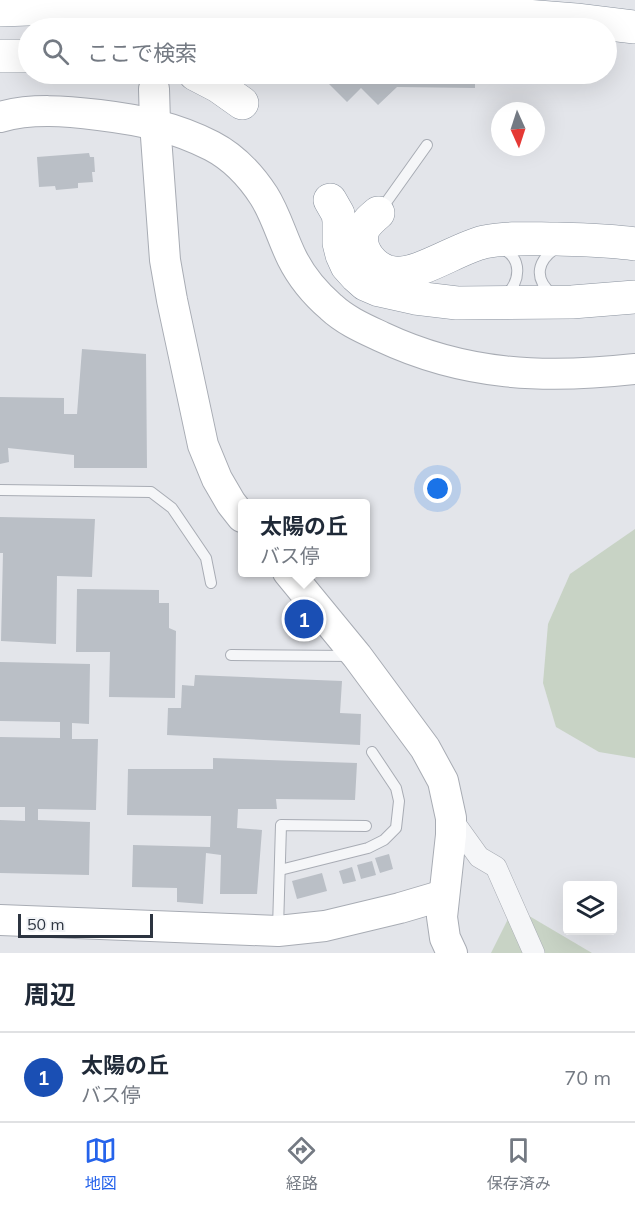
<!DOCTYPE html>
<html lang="ja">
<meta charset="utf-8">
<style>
body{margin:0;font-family:Mulish,"Noto Sans JP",sans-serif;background:#f2f2f3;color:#1f2937}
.controls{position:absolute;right:18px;bottom:18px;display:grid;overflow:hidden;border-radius:6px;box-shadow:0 6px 24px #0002}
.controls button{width:54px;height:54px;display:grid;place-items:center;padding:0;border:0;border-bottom:2px solid #e0e1e3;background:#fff;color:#1f2937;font:30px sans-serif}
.compass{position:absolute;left:491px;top:102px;width:54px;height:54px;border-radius:50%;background:#fff;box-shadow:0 6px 24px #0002;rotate:177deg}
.scale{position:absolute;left:18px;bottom:15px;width:135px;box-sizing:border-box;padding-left:6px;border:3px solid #2c3440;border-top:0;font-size:16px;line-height:21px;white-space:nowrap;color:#2c3440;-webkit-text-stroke:4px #f2f4f7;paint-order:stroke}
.you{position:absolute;left:438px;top:489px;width:21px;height:21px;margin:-15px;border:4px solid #fff;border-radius:50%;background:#1a73e8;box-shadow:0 0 0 9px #1a73e833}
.badge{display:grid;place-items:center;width:39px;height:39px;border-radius:50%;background:#2563eb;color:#fff;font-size:20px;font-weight:700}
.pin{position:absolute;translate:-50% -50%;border:3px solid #fff;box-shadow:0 2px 6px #0006}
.popup{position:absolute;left:238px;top:499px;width:132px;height:78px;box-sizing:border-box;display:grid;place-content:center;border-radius:6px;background:#fff;filter:drop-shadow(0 2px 4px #0005);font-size:20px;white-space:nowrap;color:#747a83}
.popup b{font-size:22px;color:#1f2937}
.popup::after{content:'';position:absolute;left:50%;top:100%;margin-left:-12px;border:12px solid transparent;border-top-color:#fff}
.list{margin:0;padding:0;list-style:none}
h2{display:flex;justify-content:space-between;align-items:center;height:78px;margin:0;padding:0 24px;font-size:26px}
h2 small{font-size:20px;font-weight:400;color:#747a83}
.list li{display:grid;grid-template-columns:39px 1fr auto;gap:18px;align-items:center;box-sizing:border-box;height:90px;padding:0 24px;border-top:2px solid #e0e1e3}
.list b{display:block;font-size:22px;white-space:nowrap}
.list p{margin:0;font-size:20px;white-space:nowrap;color:#747a83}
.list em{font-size:20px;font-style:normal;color:#747a83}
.icon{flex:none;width:33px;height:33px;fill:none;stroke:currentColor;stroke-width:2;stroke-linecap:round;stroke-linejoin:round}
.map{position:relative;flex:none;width:635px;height:953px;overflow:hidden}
.search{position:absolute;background:#fff;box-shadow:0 6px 24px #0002;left:18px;right:18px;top:18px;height:66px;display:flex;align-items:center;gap:15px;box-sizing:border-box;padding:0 21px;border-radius:33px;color:#747a83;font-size:22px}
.sheet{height:168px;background:#fff}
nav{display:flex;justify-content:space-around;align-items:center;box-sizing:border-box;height:84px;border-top:2px solid #e0e1e3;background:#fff;font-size:16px;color:#747a83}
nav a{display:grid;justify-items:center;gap:3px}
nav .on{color:#2563eb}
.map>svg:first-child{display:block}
.green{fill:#c8d3c5}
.building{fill:#babfc6}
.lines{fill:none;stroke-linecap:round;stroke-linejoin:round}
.secondary-tunnel{stroke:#bec2c8;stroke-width:30;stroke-dasharray:30 15;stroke-linecap:butt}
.lane-casing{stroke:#a8acb4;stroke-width:12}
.street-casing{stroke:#a8acb4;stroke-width:22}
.secondary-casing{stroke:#a8acb4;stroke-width:32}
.highway-casing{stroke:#8b939f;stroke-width:34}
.lane{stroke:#f5f6f8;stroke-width:10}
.street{stroke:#f5f6f8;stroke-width:21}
.secondary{stroke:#fff;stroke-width:30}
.highway{stroke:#fff;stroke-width:33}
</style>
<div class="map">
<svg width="635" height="953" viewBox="0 0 635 953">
<rect width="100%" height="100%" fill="#e3e5ea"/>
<g class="green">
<path d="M635,529V758L599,752L556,727L543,683L548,624L570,574Z"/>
<path d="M514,907L592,953H491Z"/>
</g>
<g class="building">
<path d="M328,74H475V88L397,87L378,105L361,88L347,102L323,78Z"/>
<path d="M89,153L90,157H94L95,172H92L93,182L78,183V188L56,190L55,186L39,187L37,157Z"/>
<path d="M82,349L146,354L147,468H74V455L8,448L9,462L0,464V397L64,398V414H77Z"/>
<path d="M0,517L95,519L92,577L57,576L56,644L1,641L3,553H0Z"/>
<path d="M77,589L159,590V603H169V628L176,631L175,698L109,697L110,652H76Z"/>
<path d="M0,662L90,664L89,724L72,723V739H98L96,810L38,809V820L90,822L89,875L0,873V820L25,821V807H0V737L60,738V722L0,721Z"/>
<path d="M195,675L342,681L340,713L361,714L360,745L167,735L168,708H181L182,685L194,686Z"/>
<path d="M213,758L357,763L355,800L276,799L277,809H238L237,828L262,830L257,894H220L221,855L206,853L203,904L177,902V888L132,887L133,845L210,847L211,816L127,815L128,769H213Z"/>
<path d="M389,854L393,869L380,873L375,858Z"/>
<path d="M372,861L376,875L361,879L357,865Z"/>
<path d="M352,867L356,881L343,884L339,871Z"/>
<path d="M322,873L327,891L297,899L292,881Z"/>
</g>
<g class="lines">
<path class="secondary-tunnel" d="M153,0L154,28"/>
<defs>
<g id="lane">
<path d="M380,211L427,145"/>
<path d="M501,248C523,258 521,281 505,296"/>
<path d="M552,294C533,278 537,260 558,247"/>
<path d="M0,490L151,492L172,508L206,558L211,583"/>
<path d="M231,655L351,656"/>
<path d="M280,870L368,848L384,840L396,828L399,801L396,788L372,752"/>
<path d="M278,928L281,825L366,826"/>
</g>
<path id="street" d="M451,818L479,857L496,867L534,953"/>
<g id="secondary">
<path d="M154,89L155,123L165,260L172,300L203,445L217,479L231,503L242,517"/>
<path d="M0,117C32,108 66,111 99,115C140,120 175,127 212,146C233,157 251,176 264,196C276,215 282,238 292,258C301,276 316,294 331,307C346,321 365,329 382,337C465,376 545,379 635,369"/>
<path d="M288,572L357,656L425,748L443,781L451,818V835L442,917L445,938L452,953"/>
<path d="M0,920L278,931L325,926L400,908L444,895"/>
</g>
<g id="highway">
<path d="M0,10L141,5L297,4L438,9L576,20L635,27"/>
<path d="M0,56H28"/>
<path d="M195,74L218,86L242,103"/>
<path d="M330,200L338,214L339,221V243L342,255L347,266L356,276L365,284L379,290L415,298L457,303L572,302L635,297"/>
<path d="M378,213C372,218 366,223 363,230C356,250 375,271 394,273C418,276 458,248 484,242C508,237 533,239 557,239C583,240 609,240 635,244"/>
</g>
</defs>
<use href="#lane" class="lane-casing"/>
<use href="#street" class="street-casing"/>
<use href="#secondary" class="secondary-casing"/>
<use href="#highway" class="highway-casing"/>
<use href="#lane" class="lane"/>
<use href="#street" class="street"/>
<use href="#secondary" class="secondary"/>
<use href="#highway" class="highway"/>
</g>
</svg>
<div class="controls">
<button><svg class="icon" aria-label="layers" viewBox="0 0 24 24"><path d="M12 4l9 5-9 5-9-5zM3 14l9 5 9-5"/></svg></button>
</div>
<svg class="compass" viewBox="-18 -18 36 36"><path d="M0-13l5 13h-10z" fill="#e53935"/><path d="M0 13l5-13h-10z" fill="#747a83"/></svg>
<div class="scale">50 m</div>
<div class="you"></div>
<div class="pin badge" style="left:304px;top:619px;background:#1a4fb4">1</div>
<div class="popup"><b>太陽の丘</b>バス停</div>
<div class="search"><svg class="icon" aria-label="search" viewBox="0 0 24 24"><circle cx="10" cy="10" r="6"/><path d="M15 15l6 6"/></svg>ここで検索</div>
</div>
<section class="sheet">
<h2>周辺<small></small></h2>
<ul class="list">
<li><span class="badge" style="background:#1a4fb4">1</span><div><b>太陽の丘</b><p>バス停</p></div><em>70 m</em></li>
</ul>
</section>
<nav>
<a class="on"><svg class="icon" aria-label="map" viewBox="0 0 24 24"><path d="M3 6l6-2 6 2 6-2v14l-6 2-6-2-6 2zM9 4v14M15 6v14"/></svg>地図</a>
<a><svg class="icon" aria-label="directions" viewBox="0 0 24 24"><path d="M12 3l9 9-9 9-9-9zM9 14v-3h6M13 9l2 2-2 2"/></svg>経路</a>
<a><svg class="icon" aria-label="saved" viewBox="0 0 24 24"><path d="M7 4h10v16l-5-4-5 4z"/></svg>保存済み</a>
</nav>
